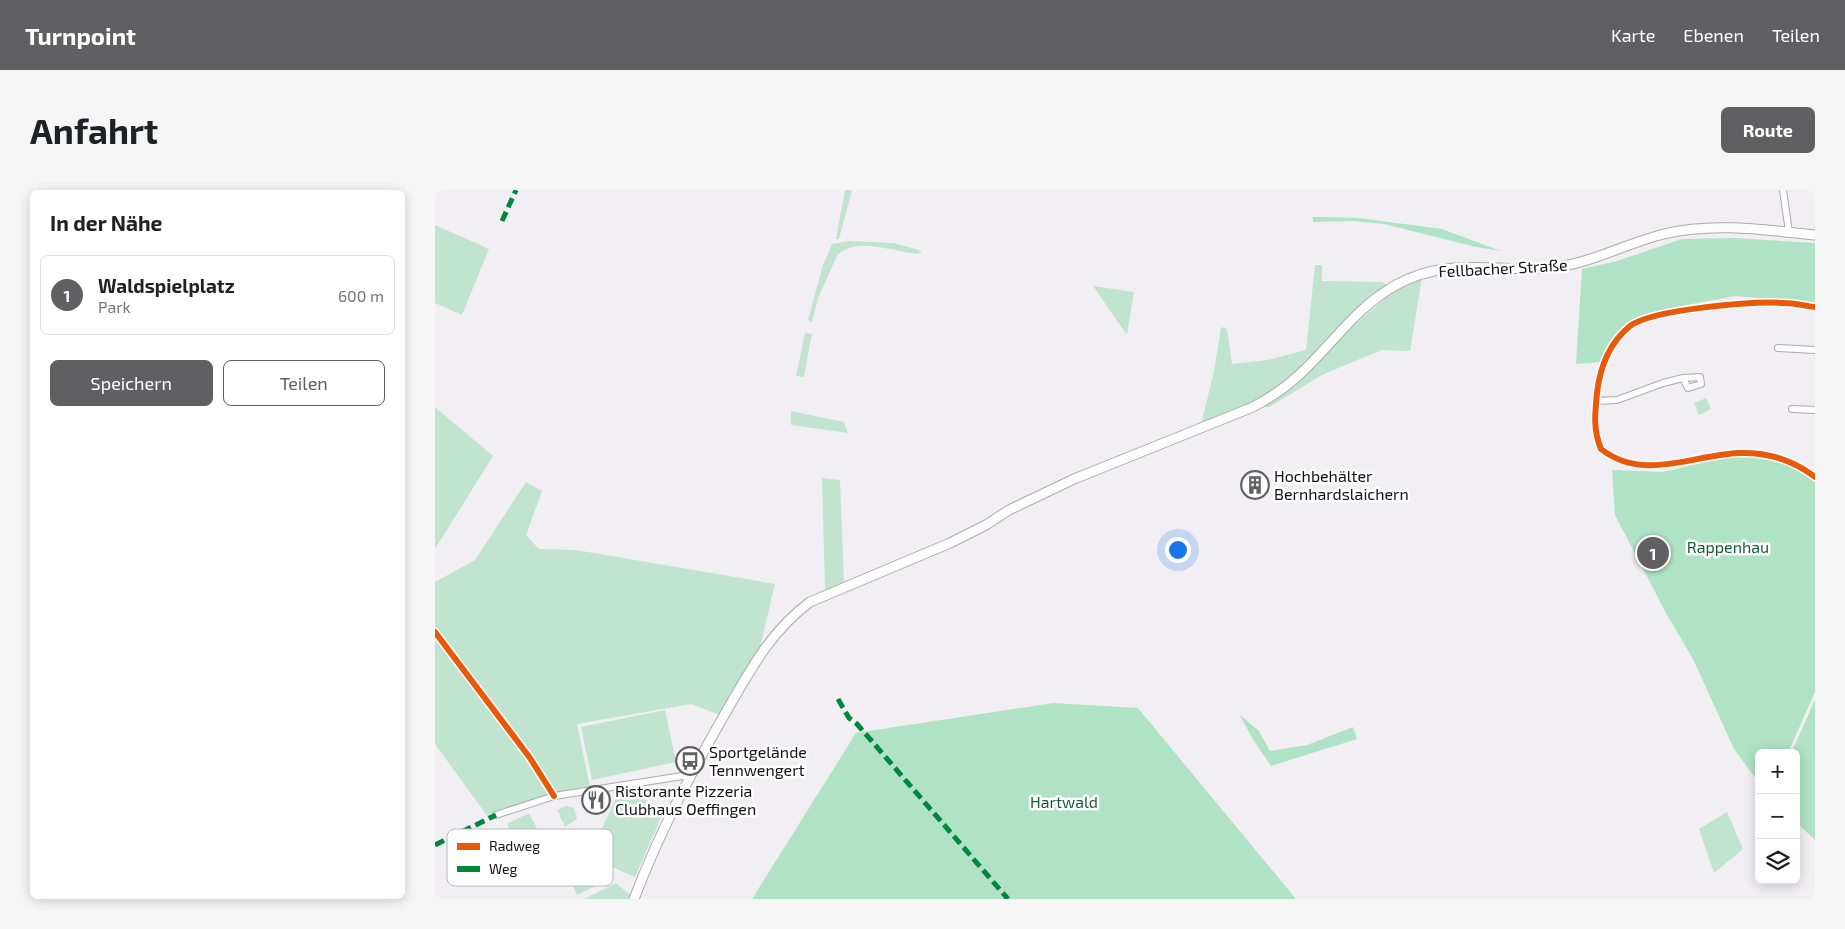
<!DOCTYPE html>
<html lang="de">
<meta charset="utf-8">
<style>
body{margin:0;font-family:"Exo 2",sans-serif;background:#f6f6f6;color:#202124}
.controls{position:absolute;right:15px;bottom:15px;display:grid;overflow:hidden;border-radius:8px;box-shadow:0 2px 12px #0003}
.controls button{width:45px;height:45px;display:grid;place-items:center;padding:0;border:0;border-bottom:1px solid #e0e0e0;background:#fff;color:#202124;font:25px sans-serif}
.you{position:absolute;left:742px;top:359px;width:18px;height:18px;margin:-12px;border:4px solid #fff;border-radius:50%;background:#1a73e8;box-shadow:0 0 0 8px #1a73e833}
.badge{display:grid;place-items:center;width:32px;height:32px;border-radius:50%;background:#605f61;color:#fff;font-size:16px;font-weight:700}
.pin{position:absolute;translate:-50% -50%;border:2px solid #fff;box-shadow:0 1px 5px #0006}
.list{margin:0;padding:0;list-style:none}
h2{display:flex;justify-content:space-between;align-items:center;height:65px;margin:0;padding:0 20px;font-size:21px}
h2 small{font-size:16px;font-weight:400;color:#757577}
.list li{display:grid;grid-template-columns:32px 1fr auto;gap:15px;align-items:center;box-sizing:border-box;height:80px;margin:0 10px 10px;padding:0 10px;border:1px solid #e0e0e0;border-radius:8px}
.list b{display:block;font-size:19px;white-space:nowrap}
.list p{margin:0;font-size:16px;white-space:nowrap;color:#757577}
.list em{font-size:16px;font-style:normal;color:#757577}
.actions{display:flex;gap:10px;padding:15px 20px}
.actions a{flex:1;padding:11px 0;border:1px solid #605f61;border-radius:8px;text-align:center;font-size:18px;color:#605f61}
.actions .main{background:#605f61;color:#fff}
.icon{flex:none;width:28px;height:28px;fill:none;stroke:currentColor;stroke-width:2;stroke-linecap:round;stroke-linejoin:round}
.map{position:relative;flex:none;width:1380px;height:709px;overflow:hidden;border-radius:8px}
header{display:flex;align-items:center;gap:30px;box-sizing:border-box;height:70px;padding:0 25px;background:#605f61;color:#fff}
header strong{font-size:24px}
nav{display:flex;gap:28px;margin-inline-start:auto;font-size:18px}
.intro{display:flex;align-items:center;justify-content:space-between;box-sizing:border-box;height:120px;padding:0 30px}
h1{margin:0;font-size:35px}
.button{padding:12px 22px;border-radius:8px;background:#605f61;color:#fff;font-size:18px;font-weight:700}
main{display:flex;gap:30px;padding:0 30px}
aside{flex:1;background:#fff;border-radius:8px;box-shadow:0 2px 12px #0003}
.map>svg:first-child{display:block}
.green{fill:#c1e4d0}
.forest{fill:#b0e3c6}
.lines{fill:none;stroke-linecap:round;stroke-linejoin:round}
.minor-casing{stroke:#abaaad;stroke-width:8}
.major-casing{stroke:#abaaad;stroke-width:11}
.minor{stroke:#fdfdfd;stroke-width:6}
.major{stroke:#fdfdfd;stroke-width:9}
.quiet{stroke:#00873e;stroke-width:5;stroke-dasharray:10 5;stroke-linecap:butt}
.cycleway-casing{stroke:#fff;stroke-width:9}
.cycleway{stroke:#e8590c;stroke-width:6}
.labels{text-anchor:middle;stroke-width:5;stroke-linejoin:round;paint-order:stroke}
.street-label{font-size:16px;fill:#121113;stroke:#fff}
.poi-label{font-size:16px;fill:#121113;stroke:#fff;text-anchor:start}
.park-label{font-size:16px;fill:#165c3a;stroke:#fff}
.key{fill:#fff;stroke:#b8b8b8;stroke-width:1}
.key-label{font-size:14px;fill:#121113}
</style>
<header>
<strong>Turnpoint</strong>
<nav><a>Karte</a><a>Ebenen</a><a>Teilen</a></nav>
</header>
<div class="intro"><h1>Anfahrt</h1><a class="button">Route</a></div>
<main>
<aside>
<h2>In der Nähe<small></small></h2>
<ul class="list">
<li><span class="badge">1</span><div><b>Waldspielplatz</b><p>Park</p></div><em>600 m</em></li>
</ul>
<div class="actions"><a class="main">Speichern</a><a>Teilen</a></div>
</aside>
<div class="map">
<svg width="1380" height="709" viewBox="0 0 1380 709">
<rect width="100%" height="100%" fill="#f1eff3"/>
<g class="green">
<path d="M410,0H417L404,49H401Z"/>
<path d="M0,35L54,59L27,125L0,113Z"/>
<path d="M415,51L459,53L487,61L483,64C460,63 421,45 402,66L383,108L377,132L373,130L388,75L397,54Z"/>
<path d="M880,75H887V91L948,92L952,96L912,128L870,176L838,203L766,235L779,181L786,137L792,139L797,174L832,170L871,160Z"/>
<path d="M987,88L975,161L948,160L927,168L887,185L834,217H830L881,175L900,152L955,104Z"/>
<path d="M658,96L699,102L692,145Z"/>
<path d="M370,143L377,144L369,187L361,186Z"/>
<path d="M1271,208L1276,219L1264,225L1259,213Z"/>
<path d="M0,217L58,266L0,359Z"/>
<path d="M356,221L409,232L413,243L356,235Z"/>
<path d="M387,288L405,290L409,393L390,401Z"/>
<path d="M91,292L107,301L91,345L104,359L141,360L340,394L325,457L285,525L256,514L142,534L155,597L115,605L53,627L0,554V392L40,370Z"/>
<path d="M230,520L241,572L157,590L146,537Z"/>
<path d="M185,599L230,619L200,687L154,667Z"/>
<path d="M131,616L139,618L142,629L130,637L122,620Z"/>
<path d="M1292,622L1308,659L1279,683L1264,639Z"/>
<path d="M94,623L123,681L100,692L72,634Z"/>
<path d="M159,683L165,694L142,705L137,694Z"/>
<path d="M181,693L195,705L194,709H149Z"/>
</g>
<g class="forest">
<path d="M878,27L924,28L1007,39L1066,61L1041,57L949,34L918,31L878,32Z"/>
<path d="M1298,48L1380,53V113L1300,106L1241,117L1195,134L1176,151L1166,172L1141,174L1147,79L1182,71L1247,49Z"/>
<path d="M1313,262L1370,278L1380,289V502L1353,563H1324V593L1299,559L1258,469L1231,423L1180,325L1177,280L1228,282Z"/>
<path d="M1380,510V650L1361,632V563H1356Z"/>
<path d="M618,513L703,518L861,709H317L421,543Z"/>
<path d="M804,524L824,541L835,561L872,555L918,537L922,549L836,576L819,551Z"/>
</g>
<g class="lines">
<defs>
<g id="minor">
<path d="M1348,0L1354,42"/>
<path d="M1380,117C1370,116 1360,113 1350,113C1319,111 1218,119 1195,136C1174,153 1165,177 1162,203C1160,223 1158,240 1166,259C1208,292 1257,265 1304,263C1333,262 1358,270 1380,287"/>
<path d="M1343,158L1380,160"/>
<path d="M1161,211L1182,210L1228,193L1248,188L1265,187L1266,194L1253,198L1248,188"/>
<path d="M1357,219L1380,220"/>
<path d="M0,442L95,568L119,606"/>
<path d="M61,625L119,606L254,585"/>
</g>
<path id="major" d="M199,709C224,643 256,583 291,522C316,479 335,442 375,412L515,353L551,335L574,320L639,289L818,217C835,208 850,198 864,185C897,155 921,117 961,95C1014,65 1064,84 1121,77C1159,72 1192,53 1229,44C1278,32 1331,40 1380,45"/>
</defs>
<use href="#minor" class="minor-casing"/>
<use href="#major" class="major-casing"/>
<use href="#minor" class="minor"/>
<use href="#major" class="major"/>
<g class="quiet">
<path d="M67,31L81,0"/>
<path d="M403,509L414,528L422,534L573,709"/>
<path d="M0,655L61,625"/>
</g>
<defs>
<g id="cycleway">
<path d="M1380,117C1370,116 1360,113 1350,113C1319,111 1218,119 1195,136C1174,153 1165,177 1162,203C1160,223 1158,240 1166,259C1208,292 1257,265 1304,263C1333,262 1358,270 1380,287"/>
<path d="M0,442L95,568L119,606"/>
</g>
</defs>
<use href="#cycleway" class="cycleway-casing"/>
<use href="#cycleway" class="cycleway"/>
</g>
<defs>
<symbol id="building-ring" viewBox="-11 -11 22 22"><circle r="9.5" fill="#fff" stroke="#605f61" stroke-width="1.5"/><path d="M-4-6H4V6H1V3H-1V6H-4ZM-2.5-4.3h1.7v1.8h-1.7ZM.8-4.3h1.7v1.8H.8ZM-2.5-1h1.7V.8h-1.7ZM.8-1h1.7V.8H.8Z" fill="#605f61"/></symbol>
<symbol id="bus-ring" viewBox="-11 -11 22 22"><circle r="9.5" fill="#fff" stroke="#605f61" stroke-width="1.5"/><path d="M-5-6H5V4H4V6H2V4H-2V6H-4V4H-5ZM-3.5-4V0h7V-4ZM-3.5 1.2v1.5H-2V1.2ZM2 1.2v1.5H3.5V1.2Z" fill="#605f61"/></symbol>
<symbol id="restaurant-ring" viewBox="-11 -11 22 22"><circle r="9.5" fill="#fff" stroke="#605f61" stroke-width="1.5"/><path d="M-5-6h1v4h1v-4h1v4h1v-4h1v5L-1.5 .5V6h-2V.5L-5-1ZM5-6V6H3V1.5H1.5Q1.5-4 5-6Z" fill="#605f61"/></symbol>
</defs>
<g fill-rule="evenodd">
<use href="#building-ring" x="804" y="279" width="32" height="32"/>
<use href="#bus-ring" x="239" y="555" width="32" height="32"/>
<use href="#restaurant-ring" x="145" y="594" width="32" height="32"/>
</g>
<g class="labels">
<g class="street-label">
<text transform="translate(1068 78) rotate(-3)" y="6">Fellbacher Straße</text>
</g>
<g class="poi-label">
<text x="839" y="292">Hochbehälter<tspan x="839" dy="18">Bernhardslaichern</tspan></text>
<text x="274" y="568">Sportgelände<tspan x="274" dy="18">Tennwengert</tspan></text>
<text x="180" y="607">Ristorante Pizzeria<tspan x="180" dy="18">Clubhaus Oeffingen</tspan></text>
</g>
<g class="park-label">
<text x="1293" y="363">Rappenhau</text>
<text x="629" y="618">Hartwald</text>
</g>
</g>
<rect x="12" y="639" width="166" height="57" rx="8" class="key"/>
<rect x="22" y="653" width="23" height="7" fill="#e8590c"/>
<rect x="22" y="676" width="23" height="6" fill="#00873e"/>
<g class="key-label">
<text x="54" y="661">Radweg</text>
<text x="54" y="684">Weg</text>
</g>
</svg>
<div class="controls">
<button>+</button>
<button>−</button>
<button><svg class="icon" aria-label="layers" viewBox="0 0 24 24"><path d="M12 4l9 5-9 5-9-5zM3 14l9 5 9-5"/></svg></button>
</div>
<div class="you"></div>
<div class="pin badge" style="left:1218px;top:363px">1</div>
</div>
</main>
